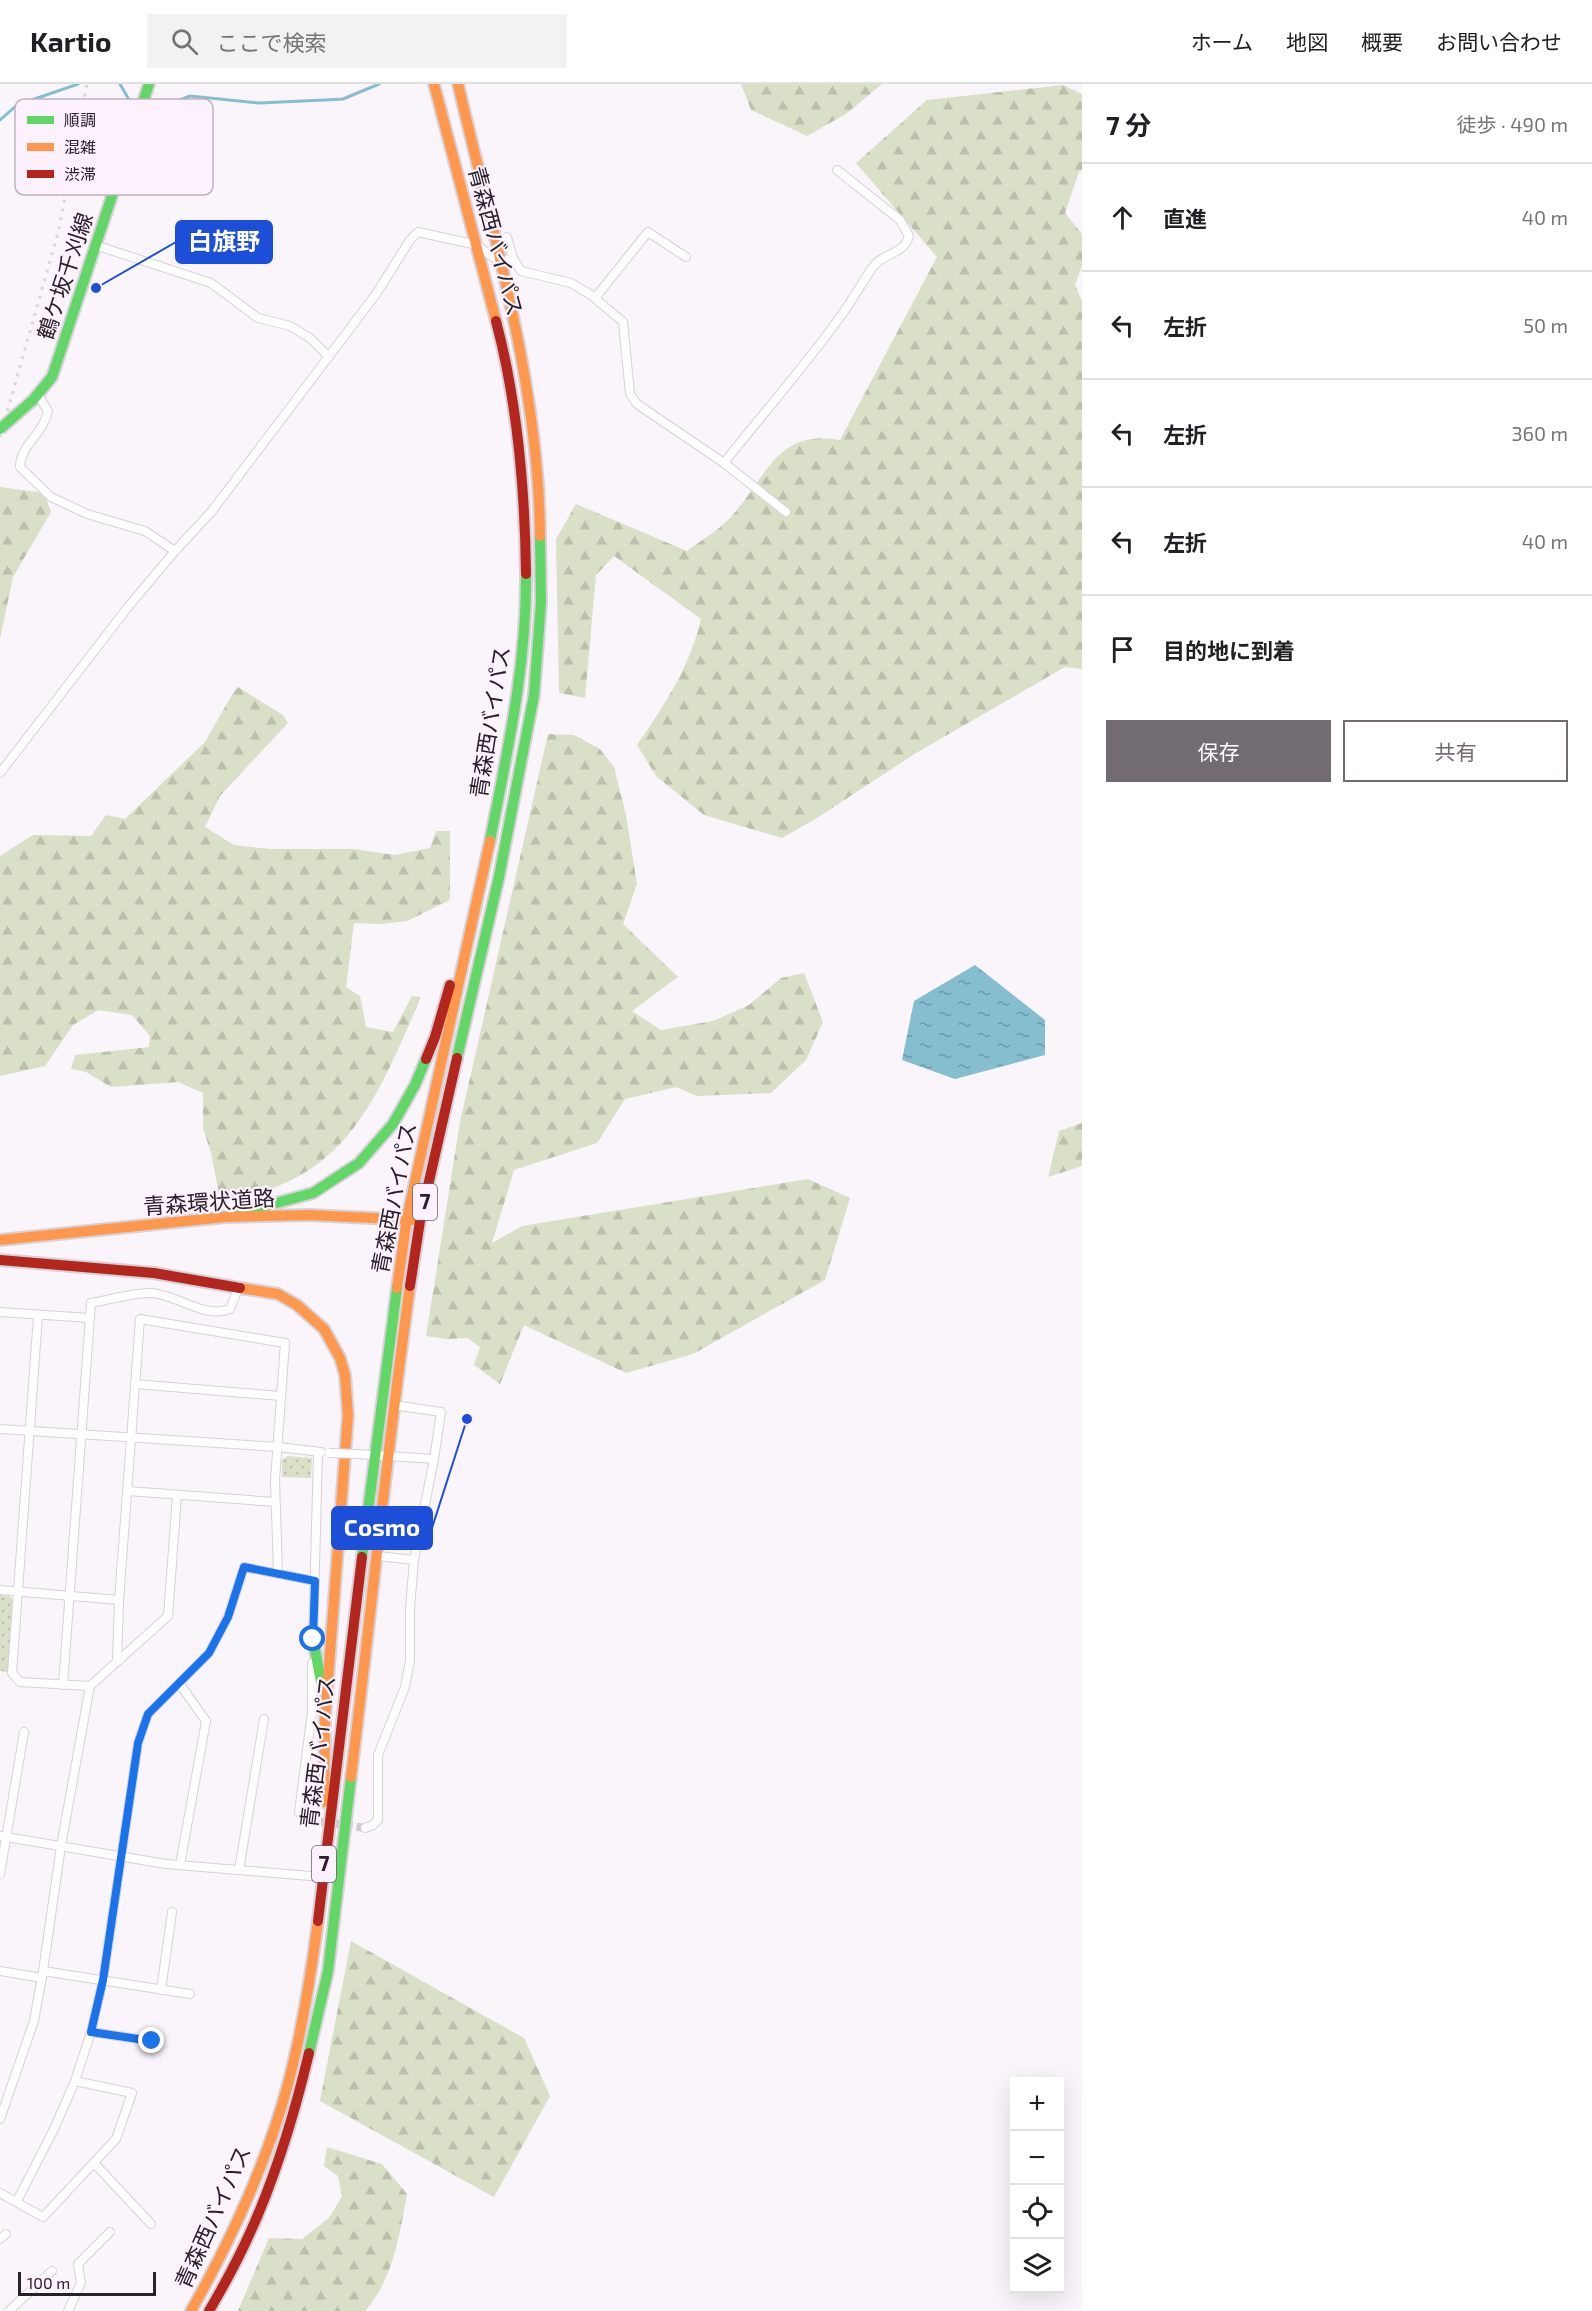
<!DOCTYPE html>
<html lang="ja">
<meta charset="utf-8">
<style>
body{margin:0;font-family:"Exo 2","Noto Sans JP",sans-serif;background:#f2f2f2;color:#202124}
.controls{position:absolute;right:18px;bottom:18px;display:grid;overflow:hidden;border-radius:0px;box-shadow:0 6px 24px #0002}
.controls button{width:54px;height:54px;display:grid;place-items:center;padding:0;border:0;border-bottom:2px solid #e0e0e0;background:#fff;color:#202124;font:30px sans-serif}
.scale{position:absolute;left:18px;bottom:15px;width:138px;box-sizing:border-box;padding-left:6px;border:3px solid #282129;border-top:0;font-size:16px;line-height:21px;white-space:nowrap;color:#282129;-webkit-text-stroke:4px #fdf1fe;paint-order:stroke}
.stop{position:absolute;width:18px;height:18px;margin:-14px;border:4px solid #1a73e8;border-radius:50%;background:#fff}
.stop.end{background:#1a73e8;border-color:#fff;box-shadow:0 2px 6px #0008}
.list{margin:0;padding:0;list-style:none}
h2{display:flex;justify-content:space-between;align-items:center;height:78px;margin:0;padding:0 24px;font-size:26px}
h2 small{font-size:20px;font-weight:400;color:#757577}
.list li{display:grid;grid-template-columns:39px 1fr auto;gap:18px;align-items:center;box-sizing:border-box;height:108px;padding:0 24px;border-top:2px solid #e0e0e0}
.list b{display:block;font-size:22px;white-space:nowrap}
.list em{font-size:20px;font-style:normal;color:#757577}
.actions{display:flex;gap:12px;padding:18px 24px}
.actions a{flex:1;padding:14px 0;border:2px solid #726b72;border-radius:0px;text-align:center;font-size:21px;color:#726b72}
.actions .main{background:#726b72;color:#fff}
.icon{flex:none;width:33px;height:33px;fill:none;stroke:currentColor;stroke-width:2;stroke-linecap:round;stroke-linejoin:round}
.map{position:relative;flex:none;width:1082px;height:2227px;overflow:hidden}
header{display:flex;align-items:center;gap:36px;box-sizing:border-box;height:84px;padding:0 30px;background:#fff;border-bottom:2px solid #e0e0e0}
header strong{font-size:28px}
nav{display:flex;gap:33px;margin-inline-start:auto;font-size:21px}
.search{width:420px;height:54px;background:#f2f2f2;display:flex;align-items:center;gap:15px;box-sizing:border-box;padding:0 21px;border-radius:0px;color:#757577;font-size:22px}
main{display:flex}
aside{flex:1;background:#fff}
.map>svg:first-child{display:block}
.forest{fill:url(#forest-firs)}
.park{fill:url(#park-dots)}
.water{fill:url(#water-ripples)}
.lines{fill:none;stroke-linecap:round;stroke-linejoin:round}
.stream{stroke:#84becf;stroke-width:3}
.street-tunnel{stroke:#d0cad1;stroke-width:8;stroke-dasharray:8 4;stroke-linecap:butt}
.street-casing{stroke:#d7d1d8;stroke-width:10}
.fast-casing{stroke:#d7d1d8;stroke-width:14}
.slow-casing{stroke:#d7d1d8;stroke-width:14}
.jam-casing{stroke:#d7d1d8;stroke-width:14}
.street{stroke:#fefdfe;stroke-width:8}
.fast{stroke:#63d668;stroke-width:10}
.slow{stroke:#ff974d;stroke-width:10}
.jam{stroke:#b3261e;stroke-width:10}
.rail{stroke:#dad7da;stroke-width:3;stroke-dasharray:3 6;stroke-linecap:butt}
.street-bridge-casing{stroke:#d7d1d8;stroke-width:10;stroke-linecap:butt}
.fast-bridge-casing{stroke:#d7d1d8;stroke-width:14;stroke-linecap:butt}
.street-bridge{stroke:#fefdfe;stroke-width:8}
.fast-bridge{stroke:#63d668;stroke-width:10}
.route{stroke:#1a73e8;stroke-width:8}
.labels{text-anchor:middle;stroke-width:4.5;stroke-linejoin:round;paint-order:stroke}
.shield{fill:#fdf1fe;stroke:#685f69;stroke-width:1.5}
.shield-label{font-size:21px;font-weight:bold;fill:#282129}
.street-label{font-size:22px;fill:#282129;stroke:#fdf1fe}
.key{fill:#fdf1fe;stroke:#bdb3be;stroke-width:1.5}
.key-label{font-size:16px;fill:#282129}
.leader{fill:none;stroke:#1d4ed8;stroke-width:2}
.callout-dot{fill:#1d4ed8;stroke:#fdf1fe;stroke-width:2}
.callout{fill:#1d4ed8;stroke:#1d4ed8;stroke-width:2}
.callout-label{font-size:24px;text-anchor:middle;font-weight:bold;fill:#fff}
</style>
<header>
<strong>Kartio</strong>
<div class="search"><svg class="icon" aria-label="search" viewBox="0 0 24 24"><circle cx="10" cy="10" r="6"/><path d="M15 15l6 6"/></svg>ここで検索</div>
<nav><a>ホーム</a><a>地図</a><a>概要</a><a>お問い合わせ</a></nav>
</header>
<main>
<div class="map">
<svg width="1082" height="2227" viewBox="0 0 1082 2227">
<defs>
<pattern id="forest-firs" width="22" height="20" patternUnits="userSpaceOnUse" patternTransform="scale(1.5)"><rect width="22" height="20" fill="#dadfc8"/><path d="M5 1l3.5 6h-7zM16 11l3.5 6h-7z" fill="#bbbfac"/></pattern>
<pattern id="park-dots" width="8" height="8" patternUnits="userSpaceOnUse" patternTransform="scale(1.5)"><rect width="8" height="8" fill="#dadfc8"/><path d="M2 2h.1M6 6h.1" fill="none" stroke="#bbbfac" stroke-width="1.8" stroke-linecap="round"/></pattern>
<pattern id="water-ripples" width="26" height="14" patternUnits="userSpaceOnUse" patternTransform="scale(1.5)"><rect width="26" height="14" fill="#84becf"/><path d="M2 4q2-2 4 0t4 0M15 11q2-2 4 0t4 0" fill="none" stroke="#6c9aa8"/></pattern>
</defs>
<rect width="100%" height="100%" fill="#faf4fb"/>
<g class="forest">
<path d="M741,0H882L846,30L807,52L751,26Z"/>
<path d="M1063,1L1082,10V86L1079,88L1065,129L1082,150V182L1075,201L1082,217V585L1065,583L916,669L817,734L782,754L704,731L656,692L637,661C664,623 691,580 701,535L614,472L596,491L585,614L559,609L556,455L576,420L687,467C700,457 716,448 728,436C766,397 774,344 840,356L937,173L856,79L927,16Z"/>
<path d="M0,403L44,409L51,428L13,493L0,555Z"/>
<path d="M238,603L283,631L288,639L220,712L205,743L234,761L271,765H353L395,771L430,764L436,747H450V816L407,837L380,840L354,839L346,903L360,912L366,943L393,948L412,912L421,913C376,1016 346,1101 220,1116L211,1069L203,1044V1009L178,998L111,1003L86,988L71,985L75,971L149,963L150,952L132,931L98,926L73,941L45,982L0,992V772L33,751L91,752L106,731L125,735L205,658L233,609Z"/>
<path d="M548,650L574,651L600,665L614,683L626,731L637,800L623,840L678,893L632,927L661,946L713,937L749,921L781,894L804,889L823,938L806,976L771,1009L697,1012L676,1003L625,1015L597,1059L514,1086L492,1159L522,1142L808,1095L850,1114L825,1196L693,1270L626,1289L524,1241L500,1300L474,1281L480,1263L467,1254L446,1255L426,1252L460,1038Z"/>
<path d="M1082,1039V1082L1048,1093L1059,1047Z"/>
<path d="M351,1857L524,1954L550,2012L494,2113L320,2017Z"/>
<path d="M327,2063L382,2080L407,2110C400,2149 393,2196 365,2227H238L269,2154L302,2155L329,2134L342,2112L338,2092L324,2082Z"/>
</g>
<g class="park">
<path d="M288,1372L312,1374L311,1394L282,1393V1376Z"/>
<path d="M0,1511L9,1512L13,1516L8,1588L0,1587Z"/>
</g>
<path class="water" d="M975,881L1045,936V971L955,995L902,976L914,917Z"/>
<g class="lines">
<g class="stream">
<path d="M120,0L132,21"/>
<path d="M146,30L190,12L259,19L325,16L343,15L379,0"/>
<path d="M0,36L17,21L78,0"/>
</g>
<path class="street-tunnel" d="M309,1736L365,1744"/>
<defs>
<g id="street">
<path d="M507,153L513,174L521,187L571,199L591,211L623,238L630,310L637,320L724,379L786,428"/>
<path d="M95,161L211,199L258,234L290,242L310,254L329,273"/>
<path d="M595,214L648,148L686,173"/>
<path d="M38,311L48,327C43,351 20,361 20,383L51,413L87,430L145,447L175,467"/>
<path d="M724,379C764,328 808,279 845,226C854,213 863,198 872,184C883,168 904,171 909,152L900,136L837,86"/>
<path d="M0,689L128,523L175,467L212,427L376,210L410,156L418,148L477,161L499,178L513,174"/>
<path d="M0,1228L90,1234"/>
<path d="M38,1232L12,1589L20,1598L90,1602"/>
<path d="M135,1300L281,1312"/>
<path d="M0,1345L278,1363L321,1368"/>
<path d="M357,1370L434,1375"/>
<path d="M128,1407L275,1418"/>
<path d="M378,1472L414,1476"/>
<path d="M0,1506L119,1516"/>
<path d="M313,1558L318,1368"/>
<path d="M117,1577L119,1516L140,1235L285,1259L275,1396L278,1490"/>
<path d="M179,1599L206,1637L180,1781"/>
<path d="M63,1601L91,1219C109,1216 135,1208 152,1209C178,1211 204,1235 230,1225L239,1202"/>
<path d="M309,1736L302,1733L299,1728L312,1628V1579"/>
<path d="M365,1744L373,1741L378,1736V1671L405,1603L410,1576V1524L414,1476L434,1375L441,1328L393,1321"/>
<path d="M0,1752L166,1780L322,1793"/>
<path d="M239,1786L264,1635"/>
<path d="M0,1790L24,1648"/>
<path d="M0,1887L42,1894"/>
<path d="M43,1887L190,1910"/>
<path d="M161,1906L172,1828"/>
<path d="M91,1948L152,1957"/>
<path d="M0,2035L34,1937L43,1887L61,1762L90,1602L168,1532L177,1412"/>
<path d="M94,2079L151,2140"/>
<path d="M0,2109L43,2133L116,2055L132,2009L75,1997"/>
<path d="M17,2117L54,2045L75,1997L91,1948L103,1896L138,1659L148,1630L209,1569L228,1533L244,1483L315,1497"/>
<path d="M0,2155L6,2150"/>
<path d="M9,2227L52,2187"/>
<path d="M68,2227L81,2199L78,2180L110,2148"/>
</g>
<g id="fast">
<path d="M33,316L52,293L149,0"/>
<path d="M490,757C507,669 527,581 526,490"/>
<path d="M457,974L499,793L534,611L541,518L540,452"/>
<path d="M225,1133L313,1109L359,1079L393,1040L415,1001L426,975"/>
<path d="M362,1473L397,1204"/>
<path d="M313,1555L322,1603"/>
<path d="M309,1969L328,1887L351,1693"/>
</g>
<g id="slow">
<path d="M434,0L496,237"/>
<path d="M458,0C492,147 539,300 540,452"/>
<path d="M0,1156L225,1133L309,1131L415,1136"/>
<path d="M240,1204L278,1210L297,1221L324,1245L340,1274L345,1291L348,1331L325,1635L324,1718"/>
<path d="M397,1204L407,1134L490,757"/>
<path d="M351,1693C371,1529 387,1365 410,1202"/>
<path d="M191,2227C231,2156 267,2079 288,2000C302,1947 311,1891 318,1837"/>
</g>
<g id="jam">
<path d="M496,237C518,320 525,405 526,490"/>
<path d="M426,975L435,953L450,901"/>
<path d="M0,1176L154,1189L240,1204"/>
<path d="M410,1202L420,1137L457,974"/>
<path d="M318,1837L362,1473"/>
<path d="M209,2227C219,2210 229,2192 238,2174C269,2113 293,2036 309,1969"/>
</g>
</defs>
<use href="#street" class="street-casing"/>
<use href="#fast" class="fast-casing"/>
<use href="#slow" class="slow-casing"/>
<use href="#jam" class="jam-casing"/>
<use href="#street" class="street"/>
<use href="#fast" class="fast"/>
<use href="#slow" class="slow"/>
<use href="#jam" class="jam"/>
<path class="rail" d="M0,353L58,149L87,0"/>
<defs>
<path id="street-bridge" d="M329,1369L357,1370"/>
<path id="fast-bridge" d="M0,345L33,316"/>
</defs>
<use href="#street-bridge" class="street-bridge-casing"/>
<use href="#fast-bridge" class="fast-bridge-casing"/>
<use href="#street-bridge" class="street-bridge"/>
<use href="#fast-bridge" class="fast-bridge"/>
</g>
<g class="lines">
<path class="route" d="M152,1957L91,1948L103,1896L138,1659L148,1630L209,1569L228,1533L244,1483L315,1497L313,1555"/>
</g>
<g class="labels">
<g class="shield">
<rect x="413" y="1100" width="24" height="36" rx="4.5"/>
<rect x="312" y="1762" width="24" height="36" rx="4.5"/>
</g>
<g class="shield-label">
<text x="425" y="1125">7</text>
<text x="324" y="1787">7</text>
</g>
<g class="street-label">
<text transform="translate(496 157) rotate(75)" y="8">青森西バイパス</text>
<text transform="translate(65 192) rotate(-72)" y="8">鶴ケ坂千刈線</text>
<text transform="translate(490 638) rotate(-81)" y="8">青森西バイパス</text>
<text transform="translate(394 1114) rotate(-79)" y="8">青森西バイパス</text>
<text transform="translate(209 1118) rotate(-4)" y="8">青森環状道路</text>
<text transform="translate(318 1668) rotate(-83)" y="8">青森西バイパス</text>
<text transform="translate(213 2133) rotate(-66)" y="8">青森西バイパス</text>
</g>
</g>
<rect x="15" y="15" width="198" height="96" rx="9" class="key"/>
<rect x="27" y="32" width="27" height="8" fill="#63d668"/>
<rect x="27" y="59" width="27" height="8" fill="#ff974d"/>
<rect x="27" y="86" width="27" height="8" fill="#b3261e"/>
<g class="key-label">
<text x="64" y="42">順調</text>
<text x="64" y="69">混雑</text>
<text x="64" y="96">渋滞</text>
</g>
<path class="leader" d="M96 204L176 158M467 1335L432 1444"/>
<g class="callout-dot">
<circle cx="96" cy="204" r="6"/>
<circle cx="467" cy="1335" r="6"/>
</g>
<g class="callout">
<rect x="176" y="137" width="96" height="42" rx="6"/>
<rect x="332" y="1423" width="100" height="42" rx="6"/>
</g>
<g class="callout-label">
<text x="224" y="166">白旗野</text>
<text x="382" y="1452">Cosmo</text>
</g>
</svg>
<div class="controls">
<button>+</button>
<button>−</button>
<button><svg class="icon" aria-label="locate" viewBox="0 0 24 24"><circle cx="12" cy="12" r="6"/><path d="M12 2v4M12 18v4M2 12h4M18 12h4"/></svg></button>
<button><svg class="icon" aria-label="layers" viewBox="0 0 24 24"><path d="M12 4l9 5-9 5-9-5zM3 14l9 5 9-5"/></svg></button>
</div>
<div class="scale">100 m</div>
<div class="stop" style="left:313px;top:1555px"></div>
<div class="stop end" style="left:152px;top:1957px"></div>
</div>
<aside>
<h2>7 分<small>徒歩 · 490 m</small></h2>
<ul class="list">
<li><svg class="icon" aria-label="ahead" viewBox="0 0 24 24"><path d="M12 20V5M6 11l6-6 6 6"/></svg><div><b>直進</b></div><em>40 m</em></li>
<li><svg class="icon" aria-label="left" viewBox="0 0 24 24"><path d="M17 20v-9H6M10 6l-5 5 5 5"/></svg><div><b>左折</b></div><em>50 m</em></li>
<li><svg class="icon" aria-label="left" viewBox="0 0 24 24"><path d="M17 20v-9H6M10 6l-5 5 5 5"/></svg><div><b>左折</b></div><em>360 m</em></li>
<li><svg class="icon" aria-label="left" viewBox="0 0 24 24"><path d="M17 20v-9H6M10 6l-5 5 5 5"/></svg><div><b>左折</b></div><em>40 m</em></li>
<li><svg class="icon" aria-label="arrive" viewBox="0 0 24 24"><path d="M6 21V4h12l-3 4 3 4H6"/></svg><div><b>目的地に到着</b></div></li>
</ul>
<div class="actions"><a class="main">保存</a><a>共有</a></div>
</aside>
</main>
